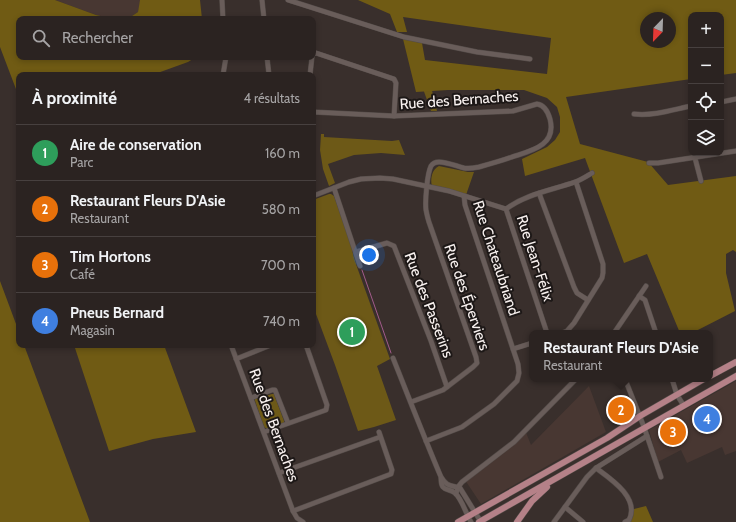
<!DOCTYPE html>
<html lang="fr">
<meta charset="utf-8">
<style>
body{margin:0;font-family:Cabin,sans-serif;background:#332b2a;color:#f1f3f6}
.controls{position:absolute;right:12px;top:12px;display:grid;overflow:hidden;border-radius:8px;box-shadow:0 2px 6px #0003}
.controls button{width:36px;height:36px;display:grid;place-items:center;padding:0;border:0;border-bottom:1px solid #47403f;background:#2b2321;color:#f1f3f6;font:20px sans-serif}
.compass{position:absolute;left:640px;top:12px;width:36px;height:36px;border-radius:50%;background:#2b2321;box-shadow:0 2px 6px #0003;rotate:203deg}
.you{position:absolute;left:369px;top:255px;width:14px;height:14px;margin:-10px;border:3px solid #fff;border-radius:50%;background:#1a73e8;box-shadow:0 0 0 6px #1a73e833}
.badge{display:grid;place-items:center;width:26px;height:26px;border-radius:50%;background:#1a73e8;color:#fff;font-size:13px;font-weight:700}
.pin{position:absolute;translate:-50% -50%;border:2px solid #fff;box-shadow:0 1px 4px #0006}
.popup{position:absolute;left:529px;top:330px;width:184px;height:52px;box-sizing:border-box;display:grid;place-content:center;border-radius:8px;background:#2b2321;filter:drop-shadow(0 1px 3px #0005);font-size:13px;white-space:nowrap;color:#a6a4a5}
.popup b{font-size:15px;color:#f1f3f6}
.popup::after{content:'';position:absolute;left:50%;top:100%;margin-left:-8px;border:8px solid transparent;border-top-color:#2b2321}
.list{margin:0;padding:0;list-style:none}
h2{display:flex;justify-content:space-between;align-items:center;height:52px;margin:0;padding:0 16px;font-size:17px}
h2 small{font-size:13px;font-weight:400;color:#a6a4a5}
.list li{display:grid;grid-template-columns:26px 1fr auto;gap:12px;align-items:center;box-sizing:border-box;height:56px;padding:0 16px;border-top:1px solid #47403f}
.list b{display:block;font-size:15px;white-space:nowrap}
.list p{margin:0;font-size:13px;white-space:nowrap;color:#a6a4a5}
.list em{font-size:13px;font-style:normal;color:#a6a4a5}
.icon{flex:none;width:22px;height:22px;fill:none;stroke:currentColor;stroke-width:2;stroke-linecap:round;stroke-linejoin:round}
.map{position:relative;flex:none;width:736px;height:522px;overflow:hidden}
.search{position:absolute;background:#2b2321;box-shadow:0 2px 6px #0003;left:16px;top:16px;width:300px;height:44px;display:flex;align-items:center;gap:10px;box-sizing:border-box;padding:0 14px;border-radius:8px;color:#a6a4a5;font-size:15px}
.panel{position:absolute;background:#2b2321;box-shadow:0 2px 6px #0003;left:16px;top:72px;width:300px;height:276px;border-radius:8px}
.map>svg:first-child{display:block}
.built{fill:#483732}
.green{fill:#6d5917}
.forest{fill:#705b14;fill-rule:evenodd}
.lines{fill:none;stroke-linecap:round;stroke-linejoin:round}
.stream{stroke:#a25b8b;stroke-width:1}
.minor-casing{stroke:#544c49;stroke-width:5.5}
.major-casing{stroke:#544c49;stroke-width:7}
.minor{stroke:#695d5a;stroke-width:4.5}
.major{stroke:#b58188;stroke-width:6}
.labels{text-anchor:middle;stroke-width:4;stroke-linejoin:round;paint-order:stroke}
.street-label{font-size:15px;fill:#f9f2f0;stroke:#1d1817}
</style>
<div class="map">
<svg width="736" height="522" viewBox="0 0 736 522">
<rect width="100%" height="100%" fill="#392f2c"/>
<g class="built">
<path d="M55,0H140V3L138,12L132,16L116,19L96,15Z"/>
<path d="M736,381V451L725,455L722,447L687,463L681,450L658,462L649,430Z"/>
<path d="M589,386L606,432L481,504L465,480L525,430L531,445Z"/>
</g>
<g class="green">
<path d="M405,39L429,78L437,111H431Z"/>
<path d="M321,134H324V137L392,141L399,140L405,155L381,153L354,155L328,164L335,183L329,186L323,169L320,150Z"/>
<path d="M439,166L468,172H474L466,195L432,186C430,179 432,169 439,166Z"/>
<path d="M329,194H331L334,196L351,243L353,254L357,267L390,359L377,366L396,420L374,427L358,431L335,365L313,306V200Z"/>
<path d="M272,394H274L284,421V423L267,429L264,427L255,401V399Z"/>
</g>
<g class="forest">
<path d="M0,0H55L96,15L115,19L132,16L138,12L140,0H200L202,19H19V57H196L188,62L152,75H19V97L0,47Z"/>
<path d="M358,0H736V73L721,75V15H691V79L566,97L580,144L648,162L668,185L736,176V252L733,250L726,254V273L735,311L692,333H680L647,254L624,263L585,158L525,176L522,159L547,147L555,140L560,132V117L557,107L547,98L524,90H448L416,92L403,39L422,43L425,60L547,74L551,38L403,17L407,32H397L390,14ZM646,18H670V42H646Z"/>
<path d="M0,281L19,332V345H24L90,522H0Z"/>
<path d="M74,345H164L196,432L153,439L109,451Z"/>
<path d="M646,506L653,522H630L634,509Z"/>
</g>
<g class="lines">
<path class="stream" d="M362,270L391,353"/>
<defs>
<g id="minor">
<path d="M222,0L223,19"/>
<path d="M262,0L264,19"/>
<path d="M288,0L404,37L477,52L530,59"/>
<path d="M313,54L316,53L394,79L396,83L394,116"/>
<path d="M267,57L269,75"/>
<path d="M223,75L226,57"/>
<path d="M310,75L312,57"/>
<path d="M721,102L736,99"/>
<path d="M313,112L394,116L513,111L537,104C545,105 548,112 550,119C557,146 530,151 512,157C501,161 490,164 479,167C474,168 469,169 464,168C456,166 447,162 439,162C436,162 433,163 431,166C427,174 425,201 426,210C427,215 428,220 430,225L476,357L477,363L473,367L443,390L411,402"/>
<path d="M634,114C654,116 672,110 691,106"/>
<path d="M695,158L701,181"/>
<path d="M649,163H658L736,151"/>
<path d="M334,188L360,266"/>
<path d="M539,193L574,287L577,293L588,300"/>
<path d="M313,196L349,182L361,179L380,178L393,179L449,191L506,209"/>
<path d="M506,209L547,333"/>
<path d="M506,209C526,194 552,190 575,182C581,180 587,176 592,173"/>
<path d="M356,252L387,243L394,246L431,341L447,387"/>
<path d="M639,296L645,300L656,333"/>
<path d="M562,333L567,331L574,323L602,278L603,273V264L576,182"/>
<path d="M614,333L646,286"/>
<path d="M231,345L293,511L297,518L303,522"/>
<path d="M513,349L532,343"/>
<path d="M393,358C409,398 424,437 441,477C447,487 450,485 460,488L481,522"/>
<path d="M236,359L271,345"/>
<path d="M625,379L644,427L661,477"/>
<path d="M672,379L677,395L684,406"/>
<path d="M251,398L272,390H275L288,423"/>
<path d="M264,432L326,410L327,405L306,345"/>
<path d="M426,441L462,427L494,404L517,381L519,373L518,364L465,205L464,196"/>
<path d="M596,468C611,479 640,498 629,520L625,522"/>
<path d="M279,473L380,437"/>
<path d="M441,478C441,493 448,487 455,493C462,499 466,514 471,522"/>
<path d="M456,494L458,487L462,482L514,442L576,379"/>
<path d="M565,507L583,522"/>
<path d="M293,511L391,474L392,470L379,432"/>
<path d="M554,522L587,477L596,468L647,436"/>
</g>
<g id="major">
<path d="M710,376L736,362"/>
<path d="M458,522L607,438L640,416L704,379"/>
<path d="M479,522L736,376"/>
<path d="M517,522L532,501L547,487"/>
</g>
</defs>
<use href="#minor" class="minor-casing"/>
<use href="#major" class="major-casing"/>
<use href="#minor" class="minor"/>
<use href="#major" class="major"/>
</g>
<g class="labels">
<g class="street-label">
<text transform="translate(459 100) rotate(-4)" y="5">Rue des Bernaches</text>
<text transform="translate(496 258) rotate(72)" y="5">Rue Chateaubriand</text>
<text transform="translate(535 258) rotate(72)" y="5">Rue Jean-Félix</text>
<text transform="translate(467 297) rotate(71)" y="5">Rue des Éperviers</text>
<text transform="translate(429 305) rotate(69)" y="5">Rue des Passerins</text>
<text transform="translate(274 425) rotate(70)" y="5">Rue des Bernaches</text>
</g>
</g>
</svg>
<div class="controls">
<button>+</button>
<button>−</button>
<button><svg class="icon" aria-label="locate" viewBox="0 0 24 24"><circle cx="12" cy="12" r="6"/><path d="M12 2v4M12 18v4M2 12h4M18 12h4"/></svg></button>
<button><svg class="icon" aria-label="layers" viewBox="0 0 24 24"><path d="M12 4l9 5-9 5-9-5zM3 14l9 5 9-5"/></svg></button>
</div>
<svg class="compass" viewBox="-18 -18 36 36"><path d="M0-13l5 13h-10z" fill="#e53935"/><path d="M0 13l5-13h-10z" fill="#a6a4a5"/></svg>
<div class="you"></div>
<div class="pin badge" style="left:352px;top:332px;background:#2e9e5b">1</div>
<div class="pin badge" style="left:621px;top:410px;background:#e8710a">2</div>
<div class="popup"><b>Restaurant Fleurs D'Asie</b>Restaurant</div>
<div class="pin badge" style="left:673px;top:432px;background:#e8710a">3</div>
<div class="pin badge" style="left:707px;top:419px;background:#3f7fe0">4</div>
<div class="search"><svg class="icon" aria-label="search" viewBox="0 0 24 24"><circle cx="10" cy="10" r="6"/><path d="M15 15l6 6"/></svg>Rechercher</div>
<section class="panel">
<h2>À proximité<small>4 résultats</small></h2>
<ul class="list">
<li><span class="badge" style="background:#2e9e5b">1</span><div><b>Aire de conservation</b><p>Parc</p></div><em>160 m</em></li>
<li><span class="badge" style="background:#e8710a">2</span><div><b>Restaurant Fleurs D'Asie</b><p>Restaurant</p></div><em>580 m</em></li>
<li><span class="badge" style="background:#e8710a">3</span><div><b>Tim Hortons</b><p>Café</p></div><em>700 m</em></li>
<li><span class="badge" style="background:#3f7fe0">4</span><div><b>Pneus Bernard</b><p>Magasin</p></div><em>740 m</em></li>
</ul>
</section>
</div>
